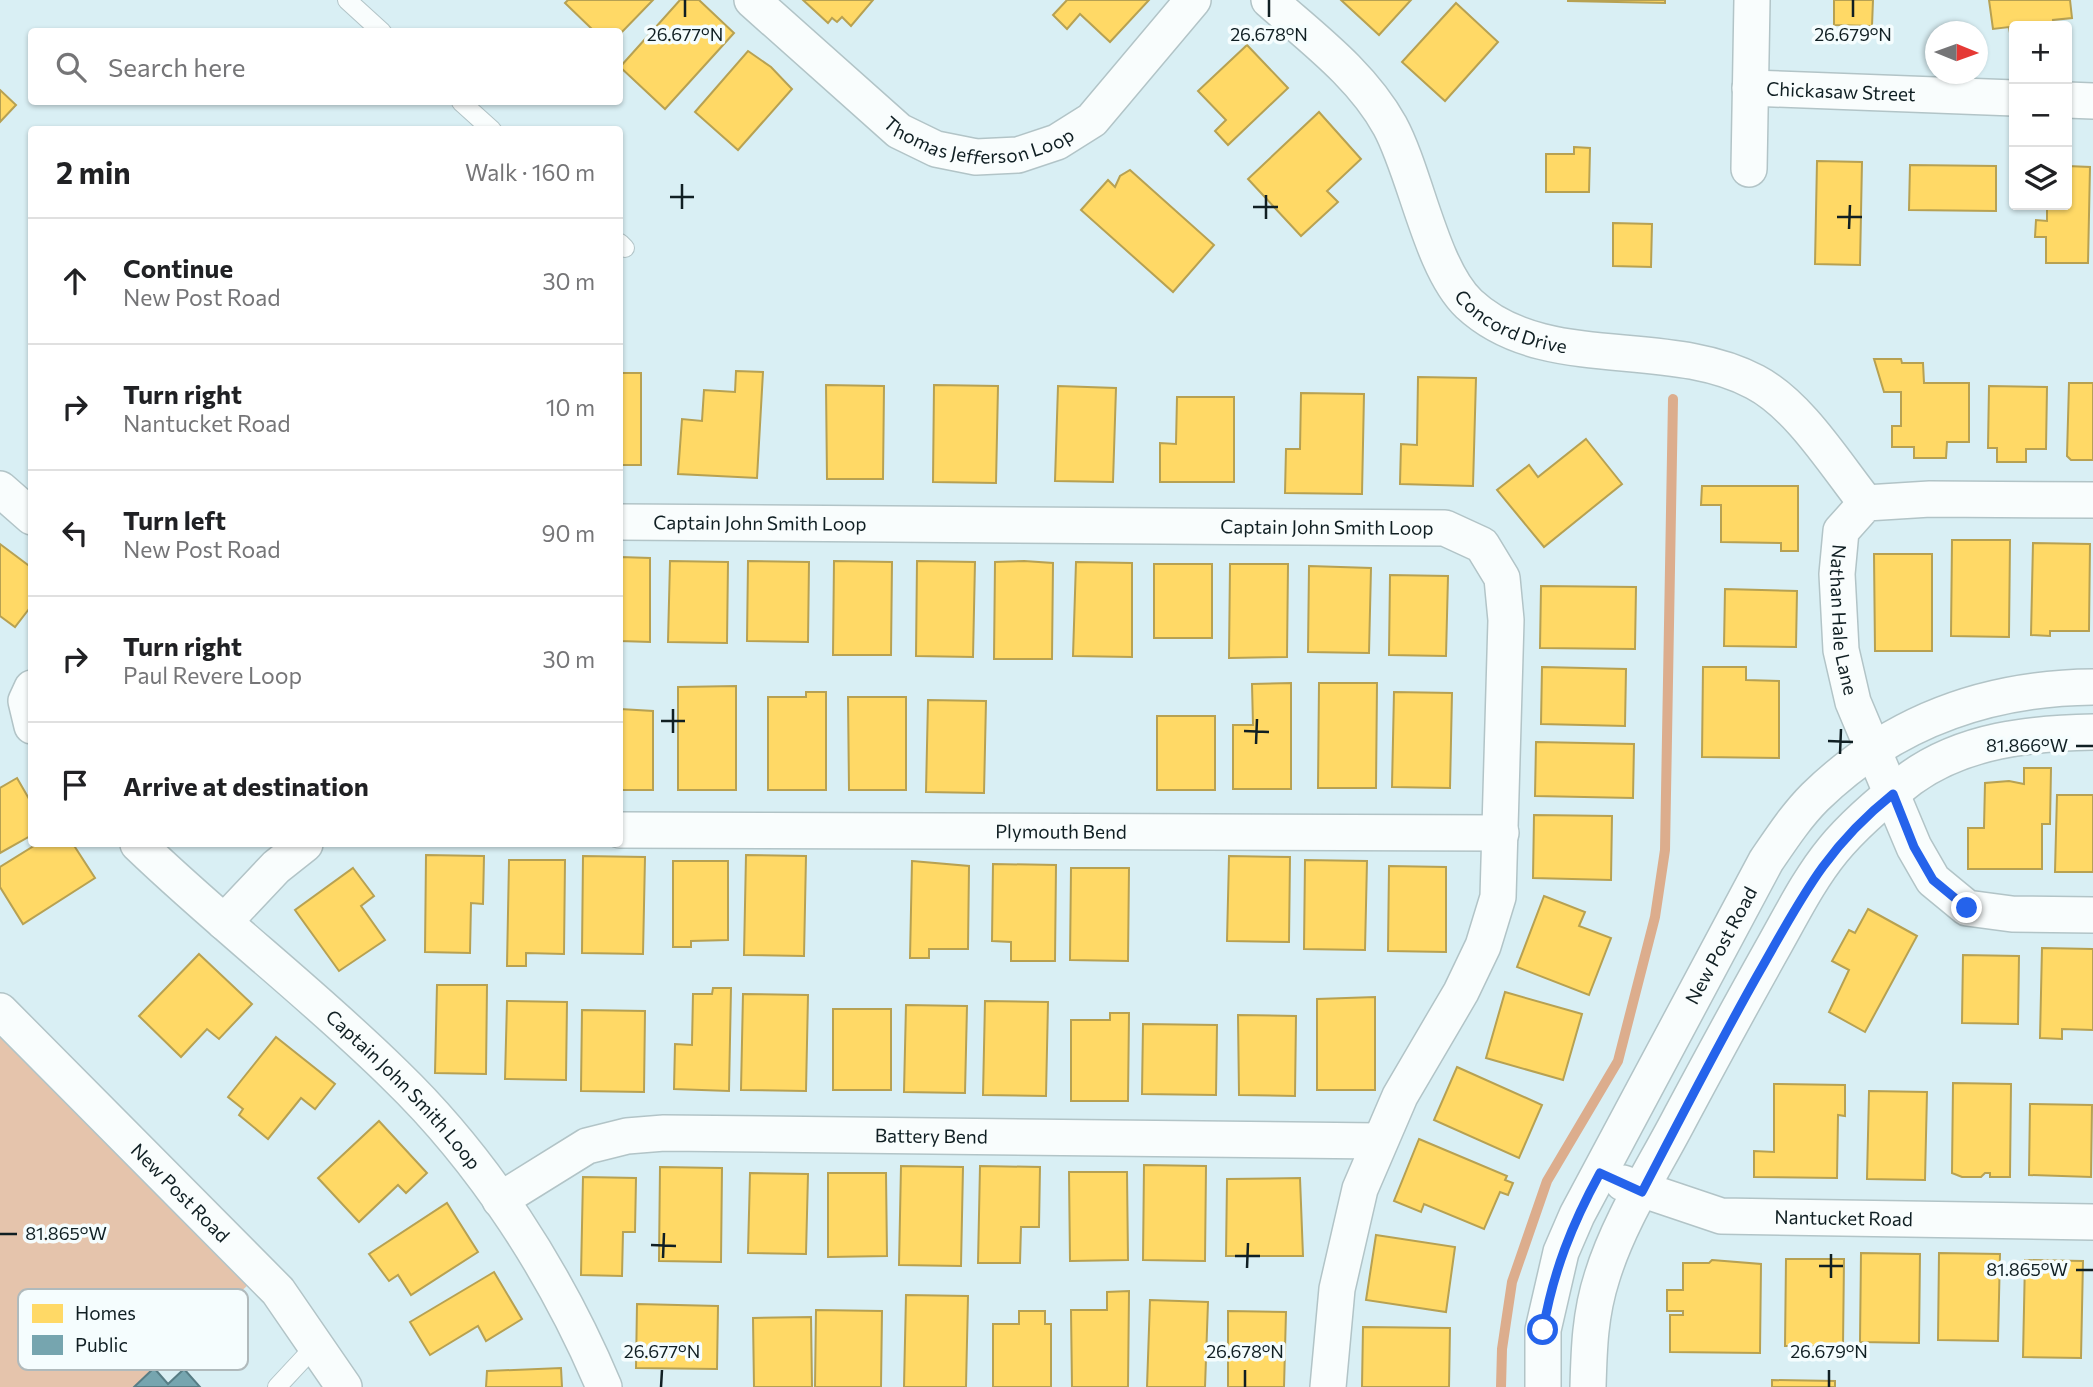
<!DOCTYPE html>
<meta charset="utf-8">
<style>
body{margin:0;font-family:Commissioner,sans-serif;background:#f2f2f2;color:#202124}
.controls{position:absolute;right:21px;top:21px;display:grid;overflow:hidden;border-radius:7px;box-shadow:0 2px 5px #0004}
.controls button{width:63px;height:63px;display:grid;place-items:center;padding:0;border:0;border-bottom:2px solid #e0e0e0;background:#fff;color:#202124;font:35px sans-serif}
.compass{position:absolute;left:1925px;top:21px;width:63px;height:63px;border-radius:50%;background:#fff;box-shadow:0 2px 5px #0004;rotate:91deg}
.stop{position:absolute;width:21px;height:21px;margin:-16px;border:5px solid #2563eb;border-radius:50%;background:#fff}
.stop.end{background:#2563eb;border-color:#fff;box-shadow:0 2px 7px #0008}
.list{margin:0;padding:0;list-style:none}
h2{display:flex;justify-content:space-between;align-items:center;height:91px;margin:0;padding:0 28px;font-size:30px}
h2 small{font-size:23px;font-weight:400;color:#757577}
.list li{display:grid;grid-template-columns:46px 1fr auto;gap:21px;align-items:center;box-sizing:border-box;height:126px;padding:0 28px;border-top:2px solid #e0e0e0}
.list b{display:block;font-size:26px;white-space:nowrap}
.list p{margin:0;font-size:23px;white-space:nowrap;color:#757577}
.list em{font-size:23px;font-style:normal;color:#757577}
.icon{flex:none;width:38px;height:38px;fill:none;stroke:currentColor;stroke-width:2;stroke-linecap:round;stroke-linejoin:round}
.map{position:relative;flex:none;width:2093px;height:1387px;overflow:hidden}
.search{position:absolute;background:#fff;box-shadow:0 2px 5px #0004;left:28px;top:28px;width:595px;height:77px;display:flex;align-items:center;gap:18px;box-sizing:border-box;padding:0 24px;border-radius:7px;color:#757577;font-size:26px}
.panel{position:absolute;background:#fff;box-shadow:0 2px 5px #0004;left:28px;top:126px;width:595px;height:721px;border-radius:7px}
.map>svg:first-child{display:block}
.forest{fill:#e5c4ac}
.homes{fill:#ffd966;stroke:#b7a152;stroke-width:2}
.public{fill:#76a5af;stroke:#577d85;stroke-width:2}
.lines{fill:none;stroke-linecap:round;stroke-linejoin:round}
.stream{stroke:#dcad8d;stroke-width:10}
.lane-casing{stroke:#b2c4c7;stroke-width:20}
.street-casing{stroke:#b2c4c7;stroke-width:38}
.lane{stroke:#f9fdfd;stroke-width:18}
.street{stroke:#f9fdfd;stroke-width:35}
.route{stroke:#2563eb;stroke-width:9}
.ticks{fill:none;stroke:#101f23;stroke-width:2.5}
.labels{text-anchor:middle;stroke-width:7;stroke-linejoin:round;paint-order:stroke}
.street-label{font-size:19px;fill:#101f23;stroke:#f5fdfe}
.key{fill:#f5fdfe;stroke:#b0babc;stroke-width:2}
.key-label{font-size:19px;fill:#101f23}
.ticks-label{font-size:18px;text-anchor:middle;fill:#101f23;stroke:#f5fdfe;stroke-width:7;stroke-linejoin:round;paint-order:stroke}
</style>
<div class="map">
<svg width="2093" height="1387" viewBox="0 0 2093 1387">
<rect width="100%" height="100%" fill="#d9eff4"/>
<path class="forest" d="M0,1013L271,1263L141,1387H0Z"/>
<g class="homes">
<path d="M568,0H653L620,34V32H595L565,3Z"/>
<path d="M680,0H699L734,33L665,109L620,67Z"/>
<path d="M803,0H873L851,26L842,17L837,22L832,18L828,23Z"/>
<path d="M1067,0H1149L1110,42L1080,14L1067,29L1053,15Z"/>
<path d="M1341,0H1411L1379,35Z"/>
<path d="M1568,0H1665V3L1568,1Z"/>
<path d="M1834,0H1873L1872,26L1834,25Z"/>
<path d="M1989,0H2070L2072,18L2053,20L2054,26H2014V33H2010L2009,27L1993,29Z"/>
<path d="M1456,3L1498,42L1445,101L1402,62Z"/>
<path d="M1247,45L1288,88L1228,145L1215,131L1226,120L1198,91Z"/>
<path d="M748,51L771,67L792,89L738,150L695,112Z"/>
<path d="M0,90L16,105L0,122Z"/>
<path d="M1319,112L1361,159L1327,191L1338,202L1301,236L1248,179Z"/>
<path d="M1574,147L1590,148L1589,192H1546V154H1574Z"/>
<path d="M1817,161L1862,162L1860,265L1815,264Z"/>
<path d="M1910,165L1996,166V211L1909,210Z"/>
<path d="M2067,166L2090,167L2088,263H2046V237H2035L2036,220L2047,221V208H2036V205H2067Z"/>
<path d="M1130,170L1214,245L1173,292L1081,210L1108,180L1115,187L1120,176Z"/>
<path d="M1613,223L1652,224L1651,267L1613,266Z"/>
<path d="M620,357H622V373H641V465H620Z"/>
<path d="M1874,359H1901L1902,363H1923L1924,383H1969V442H1947L1946,458H1914V447H1892V426H1901V392H1884Z"/>
<path d="M736,371L763,372L757,478L678,474L682,419L702,421L704,390L735,392Z"/>
<path d="M1418,377L1476,378L1473,486L1400,484L1401,444L1417,445Z"/>
<path d="M2069,383H2093V460H2071L2067,456Z"/>
<path d="M826,385L884,386L883,479H827Z"/>
<path d="M934,385L998,386L996,483L933,482Z"/>
<path d="M1058,386L1116,388L1113,482L1055,481Z"/>
<path d="M1989,386L2047,387L2046,449H2026V462H1997V448H1988Z"/>
<path d="M1301,393L1364,394L1362,494L1285,493L1286,449H1300Z"/>
<path d="M1177,397H1234V482H1160V443L1176,444Z"/>
<path d="M1586,439L1622,484L1544,547L1497,490L1529,465L1538,477Z"/>
<path d="M1702,486H1798V551H1781V543L1721,542V505H1701Z"/>
<path d="M1952,540H2010L2009,637L1951,636Z"/>
<path d="M2033,543L2090,544L2089,631H2050V636L2031,635Z"/>
<path d="M0,544L32,568V605L15,627L0,616Z"/>
<path d="M1874,554H1932V651H1875Z"/>
<path d="M620,557L650,558V642L620,641Z"/>
<path d="M670,561L728,562L727,643L668,642Z"/>
<path d="M748,561L809,562L808,642L747,641Z"/>
<path d="M834,561L892,562L891,655H833Z"/>
<path d="M917,561L975,562L973,657L916,656Z"/>
<path d="M1024,561L1053,563L1052,659H994L995,562Z"/>
<path d="M1076,562L1132,563V657L1073,656Z"/>
<rect x="1154" y="564" width="58" height="74"/>
<path d="M1230,564H1288L1287,657L1229,658Z"/>
<path d="M1309,566L1371,568L1369,653L1308,652Z"/>
<path d="M1390,575L1448,576L1446,656L1389,655Z"/>
<path d="M1541,586L1636,587L1635,649L1540,648Z"/>
<path d="M1725,589L1797,591L1796,647L1724,646Z"/>
<path d="M1542,667L1626,669L1625,726L1541,724Z"/>
<path d="M1703,667H1746V680L1779,681V758L1702,757Z"/>
<path d="M1291,683V789H1233V725H1253L1252,684Z"/>
<path d="M1319,683H1377L1376,788H1318Z"/>
<path d="M736,686V790H678V687Z"/>
<path d="M806,692H826V790H768V697H806Z"/>
<path d="M1394,692L1452,693L1450,788L1392,787Z"/>
<path d="M848,697H906V790H849Z"/>
<path d="M928,700L986,701L984,793L926,792Z"/>
<path d="M620,709L653,711V790H620Z"/>
<rect x="1157" y="716" width="58" height="74"/>
<path d="M1536,742L1634,744L1633,798L1535,796Z"/>
<path d="M2024,768H2051L2050,824H2042V869H1968V828H1984L1985,783L2009,781L2024,784Z"/>
<path d="M17,778L32,804V835L0,853V788Z"/>
<path d="M2057,795H2093V872H2055Z"/>
<path d="M1534,815L1612,816L1611,880L1533,878Z"/>
<path d="M37,844H73L95,878L23,924L0,887V867Z"/>
<path d="M426,855L484,856L483,904L471,903L470,953L425,952Z"/>
<path d="M746,855L806,856L804,956L744,955Z"/>
<path d="M583,856L645,857L643,954L582,953Z"/>
<path d="M1229,856L1290,857L1289,942L1227,941Z"/>
<path d="M509,860H565L564,954L526,953V966H507Z"/>
<path d="M1305,860L1367,861L1365,950L1304,949Z"/>
<path d="M673,861H728V940L691,941V947H673Z"/>
<path d="M912,861L969,866L968,949H929V958H910Z"/>
<path d="M993,864L1056,865L1055,961H1011V942L992,941Z"/>
<path d="M1389,866L1446,867V952L1388,951Z"/>
<path d="M353,868L374,896L361,906L385,940L339,971L295,910Z"/>
<path d="M1071,868H1129L1128,961L1070,960Z"/>
<path d="M1544,896L1585,912L1579,926L1611,938L1589,995L1517,967Z"/>
<path d="M1868,909L1917,936L1865,1032L1829,1012L1849,970L1832,961L1849,930L1855,933Z"/>
<path d="M2042,948L2093,949V1030L2062,1029V1039L2040,1038Z"/>
<path d="M199,954L252,1004L219,1039L207,1029L181,1057L139,1016Z"/>
<path d="M1963,955L2019,956L2018,1024L1962,1023Z"/>
<path d="M437,985H487L486,1074L435,1073Z"/>
<path d="M713,988H731L729,1091L674,1089L675,1044L692,1045L693,994H712Z"/>
<path d="M1505,992L1582,1014L1563,1080L1486,1058Z"/>
<path d="M743,994L808,995L806,1091L741,1090Z"/>
<path d="M1375,997V1090H1317V999Z"/>
<path d="M507,1001L567,1002L566,1080L505,1079Z"/>
<path d="M985,1001L1048,1002L1046,1096L983,1095Z"/>
<path d="M906,1005L967,1006L965,1093L904,1092Z"/>
<rect x="833" y="1009" width="58" height="81"/>
<path d="M582,1010L645,1011L644,1092L581,1091Z"/>
<path d="M1110,1013H1129L1128,1101H1071V1020H1110Z"/>
<path d="M1238,1015L1296,1016L1295,1096L1239,1095Z"/>
<path d="M1143,1024L1217,1025L1216,1095L1142,1094Z"/>
<path d="M276,1037L335,1084L315,1109L301,1098L268,1139L239,1115L243,1109L228,1097Z"/>
<path d="M1457,1067L1542,1105L1519,1158L1434,1120Z"/>
<path d="M1953,1083L2011,1084L2010,1177H1990V1173H1985L1981,1177H1962L1952,1173Z"/>
<path d="M1774,1084L1845,1085V1116L1838,1115L1837,1178L1754,1177V1151L1774,1152Z"/>
<path d="M1869,1091L1927,1092L1925,1180L1867,1179Z"/>
<path d="M2030,1104L2092,1105L2091,1177L2029,1175Z"/>
<path d="M379,1121L427,1173L406,1193L398,1185L359,1222L318,1178Z"/>
<path d="M1419,1139L1507,1176L1505,1180L1513,1183L1508,1195L1500,1192L1484,1229L1424,1204L1421,1212L1394,1201Z"/>
<path d="M1144,1165L1206,1166L1205,1261L1143,1260Z"/>
<path d="M901,1166L963,1167L961,1266L899,1265Z"/>
<path d="M980,1166L1040,1167L1039,1227H1021L1020,1263H978Z"/>
<path d="M660,1167L722,1168L721,1262L659,1261Z"/>
<path d="M1069,1172H1127L1128,1260L1070,1261Z"/>
<path d="M750,1173L808,1174L806,1254L748,1253Z"/>
<path d="M828,1173H886L887,1256L828,1257Z"/>
<path d="M583,1177L636,1178L635,1232H623L622,1276L581,1275Z"/>
<path d="M1300,1178L1303,1256H1226L1227,1179Z"/>
<path d="M447,1203L478,1252L411,1295L398,1275L389,1281L369,1254Z"/>
<path d="M1376,1235L1455,1247L1446,1312L1366,1300Z"/>
<path d="M1861,1253L1920,1254L1919,1343L1860,1342Z"/>
<path d="M1939,1253L2000,1254L1998,1341L1938,1340Z"/>
<path d="M1786,1259H1844L1843,1346H1785Z"/>
<path d="M1712,1260L1761,1264L1760,1353L1670,1352V1315H1683V1311H1667V1290H1683V1263H1709Z"/>
<path d="M2025,1260L2083,1261L2081,1358L2023,1357Z"/>
<path d="M494,1272L522,1319L486,1341L478,1326L430,1355L410,1322Z"/>
<path d="M1129,1291L1128,1387H1072L1071,1310H1107V1292Z"/>
<path d="M906,1295L968,1296L966,1387H904Z"/>
<path d="M1150,1300L1208,1302L1205,1387H1147Z"/>
<path d="M637,1304L718,1306L717,1369L636,1368Z"/>
<path d="M816,1310L882,1311L881,1387H815Z"/>
<path d="M1019,1311H1045V1324H1051V1387H993V1324H1019Z"/>
<path d="M1228,1311L1286,1312L1284,1387H1228Z"/>
<path d="M811,1317L812,1387H754L753,1318Z"/>
<path d="M1363,1327L1450,1328L1449,1387H1362Z"/>
<path d="M561,1368L562,1387H486L487,1371Z"/>
<path d="M1772,1380L1835,1381V1387H1772Z"/>
</g>
<path class="public" d="M154,1368L168,1384L184,1369L200,1387H134Z"/>
<g class="lines">
<path class="stream" d="M1501,1387L1502,1349L1512,1282L1547,1181L1618,1061L1655,917L1665,850L1673,399"/>
<defs>
<g id="lane">
<path d="M347,0L382,32"/>
<path d="M461,102L492,130"/>
<path d="M620,243L625,248"/>
<path d="M277,1387L317,1344"/>
</g>
<g id="street">
<path id="s1" d="M752,0L899,131L936,149L976,157L1018,155L1057,142L1092,120L1193,0"/>
<path id="s2" d="M1269,0C1312,38 1362,75 1390,126C1416,174 1431,268 1469,304C1544,374 1667,335 1755,382C1799,405 1835,464 1866,503"/>
<path id="s3" d="M1750,88L2014,98"/>
<path d="M2067,100L2093,101"/>
<path d="M1749,169L1752,0"/>
<path d="M0,489L32,517"/>
<path id="s4" d="M2093,500L1930,499L1866,503L1841,531L1837,574L1841,650L1853,702L1914,847L1933,880L1967,908L2012,914L2093,915"/>
<path id="s5" d="M620,522L1445,528L1482,545L1502,578L1506,620L1498,897L1483,946L1461,992L1400,1096L1360,1189L1337,1289L1328,1387"/>
<path d="M32,688L26,701L32,726"/>
<path id="s6" d="M620,830L1501,833"/>
<path id="s7" d="M138,844C221,924 313,994 395,1075C484,1161 556,1273 604,1387"/>
<path d="M224,922L276,867L305,844"/>
<path id="s8" d="M0,1011L278,1291L344,1387"/>
<path id="s9" d="M1623,1183L1721,1216L2093,1222"/>
<path id="s10" d="M500,1200L587,1146L627,1136L664,1133L1378,1141"/>
<path id="s11" d="M1543,1387V1330L1561,1252L1577,1215L1766,861C1781,839 1796,816 1815,797C1892,722 1987,688 2093,687"/>
<path d="M1588,1387C1589,1349 1590,1314 1602,1277C1619,1221 1654,1168 1681,1116C1712,1058 1743,1001 1775,944C1793,912 1810,878 1833,850C1855,823 1884,799 1911,778C1964,740 2031,733 2093,732"/>
</g>
</defs>
<use href="#lane" class="lane-casing"/>
<use href="#street" class="street-casing"/>
<use href="#lane" class="lane"/>
<use href="#street" class="street"/>
</g>
<g class="lines">
<path class="route" d="M1543,1330C1553,1272 1572,1224 1600,1173L1642,1192C1680,1119 1717,1047 1757,976C1800,901 1824,849 1893,794L1914,847L1933,880L1967,908"/>
</g>
<path class="ticks" d="M685,17V0M1269,17V0M1853,17V0M670,197H694M1253,207H1278M682,209V184M1837,217H1862M1266,219V195M1849,229L1850,205M661,721H685M1244,731L1269,732M673,733V709M1828,741L1853,742M1256,744L1257,719M2076,746H2093M1840,754L1841,729M0,1234H17M651,1245L676,1246M1235,1256H1260M663,1258L664,1233M1819,1266H1843M1247,1268L1248,1243M2076,1270H2093M1831,1278V1254M661,1387L662,1370M1245,1387V1370M1829,1387V1370"/>
<g class="labels">
<g class="street-label">
<text dy="7" stroke="none"><textPath href="#s3" startOffset="91">Chickasaw Street</textPath></text>
<text dy="7" stroke="none"><textPath href="#s1" startOffset="280">Thomas Jefferson Loop</textPath></text>
<text dy="7" stroke="none"><textPath href="#s2" startOffset="418">Concord Drive</textPath></text>
<text dy="7" stroke="none"><textPath href="#s5" startOffset="140">Captain John Smith Loop</textPath></text>
<text dy="7" stroke="none"><textPath href="#s5" startOffset="707">Captain John Smith Loop</textPath></text>
<text dy="7" stroke="none"><textPath href="#s4" startOffset="354">Nathan Hale Lane</textPath></text>
<text dy="7" stroke="none"><textPath href="#s6" startOffset="441">Plymouth Bend</textPath></text>
<text dy="7" stroke="none"><textPath href="#s11" startOffset="483">New Post Road</textPath></text>
<text dy="7" stroke="none"><textPath href="#s7" startOffset="362">Captain John Smith Loop</textPath></text>
<text dy="7" stroke="none"><textPath href="#s10" startOffset="448">Battery Bend</textPath></text>
<text dy="7" stroke="none"><textPath href="#s8" startOffset="256">New Post Road</textPath></text>
<text dy="7" stroke="none"><textPath href="#s9" startOffset="226">Nantucket Road</textPath></text>
</g>
</g>
<rect x="18" y="1289" width="230" height="81" rx="10" class="key"/>
<rect x="32" y="1304" width="31" height="19" fill="#ffd966"/>
<rect x="32" y="1335" width="31" height="20" fill="#76a5af"/>
<g class="key-label">
<text x="75" y="1320">Homes</text>
<text x="75" y="1352">Public</text>
</g>
<g class="ticks-label">
<text x="685" y="41">26.677°N</text>
<text x="1269" y="41">26.678°N</text>
<text x="1853" y="41">26.679°N</text>
<text x="2027" y="752">81.866°W</text>
<text x="66" y="1240">81.865°W</text>
<text x="2027" y="1276">81.865°W</text>
<text x="662" y="1358">26.677°N</text>
<text x="1245" y="1358">26.678°N</text>
<text x="1829" y="1358">26.679°N</text>
</g>
</svg>
<div class="controls">
<button>+</button>
<button>−</button>
<button><svg class="icon" aria-label="layers" viewBox="0 0 24 24"><path d="M12 4l9 5-9 5-9-5zM3 14l9 5 9-5"/></svg></button>
</div>
<svg class="compass" viewBox="-18 -18 36 36"><path d="M0-13l5 13h-10z" fill="#e53935"/><path d="M0 13l5-13h-10z" fill="#757577"/></svg>
<div class="stop" style="left:1543px;top:1330px"></div>
<div class="stop end" style="left:1967px;top:908px"></div>
<div class="search"><svg class="icon" aria-label="search" viewBox="0 0 24 24"><circle cx="10" cy="10" r="6"/><path d="M15 15l6 6"/></svg>Search here</div>
<section class="panel">
<h2>2 min<small>Walk · 160 m</small></h2>
<ul class="list">
<li><svg class="icon" aria-label="ahead" viewBox="0 0 24 24"><path d="M12 20V5M6 11l6-6 6 6"/></svg><div><b>Continue</b><p>New Post Road</p></div><em>30 m</em></li>
<li><svg class="icon" aria-label="right" viewBox="0 0 24 24"><path d="M7 20v-9h11M14 6l5 5-5 5"/></svg><div><b>Turn right</b><p>Nantucket Road</p></div><em>10 m</em></li>
<li><svg class="icon" aria-label="left" viewBox="0 0 24 24"><path d="M17 20v-9H6M10 6l-5 5 5 5"/></svg><div><b>Turn left</b><p>New Post Road</p></div><em>90 m</em></li>
<li><svg class="icon" aria-label="right" viewBox="0 0 24 24"><path d="M7 20v-9h11M14 6l5 5-5 5"/></svg><div><b>Turn right</b><p>Paul Revere Loop</p></div><em>30 m</em></li>
<li><svg class="icon" aria-label="arrive" viewBox="0 0 24 24"><path d="M6 21V4h12l-3 4 3 4H6"/></svg><div><b>Arrive at destination</b></div></li>
</ul>
</section>
</div>
